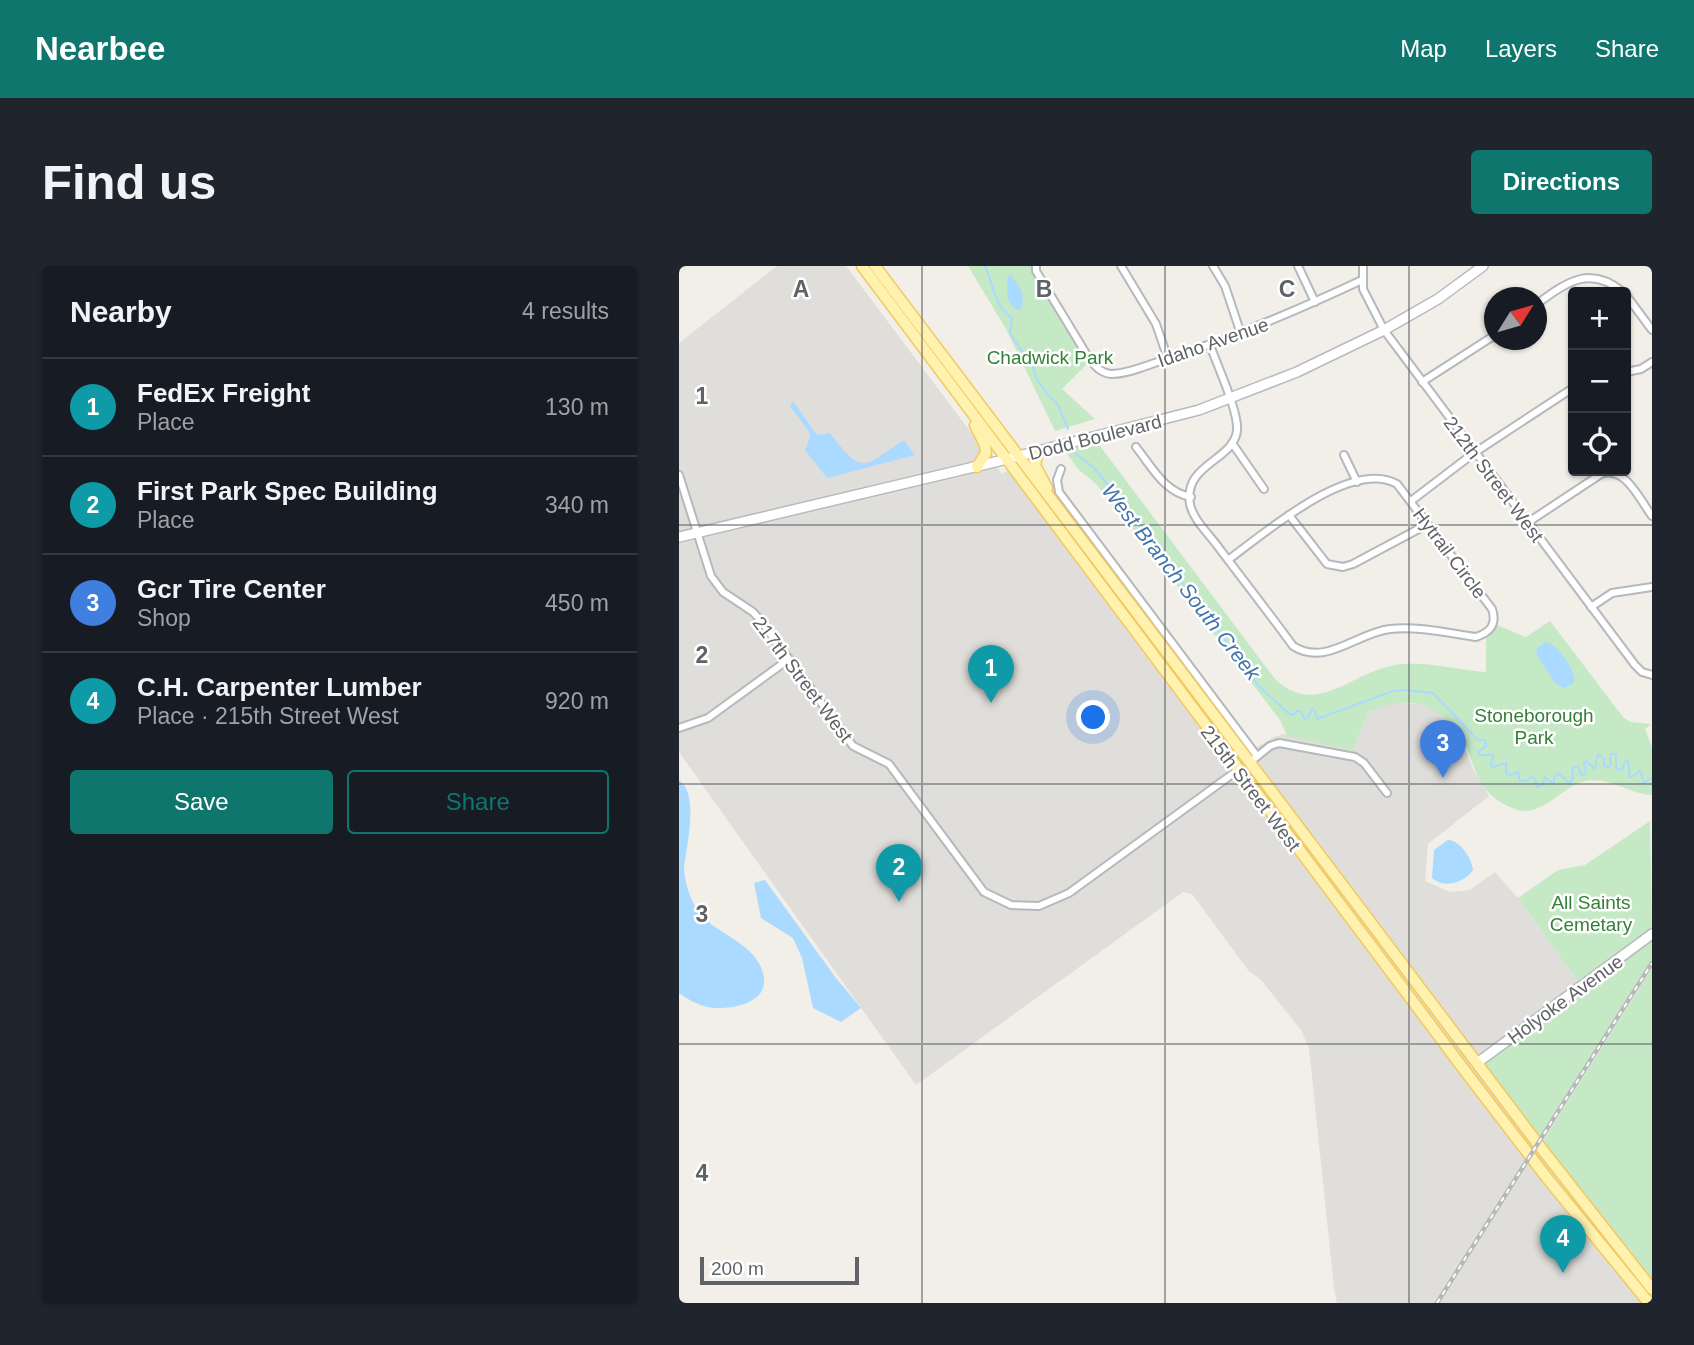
<!DOCTYPE html>
<meta charset="utf-8">
<style>
body{margin:0;font-family:Helvetica,sans-serif;background:#20242c;color:#f1f3f6}
.controls{position:absolute;right:21px;top:21px;display:grid;overflow:hidden;border-radius:7px;box-shadow:0 2px 5px #0004}
.controls button{width:63px;height:63px;display:grid;place-items:center;padding:0;border:0;border-bottom:2px solid #363941;background:#171b24;color:#f1f3f6;font:35px sans-serif}
.compass{position:absolute;left:805px;top:21px;width:63px;height:63px;border-radius:50%;background:#171b24;box-shadow:0 2px 5px #0004;rotate:53deg}
.scale{position:absolute;left:21px;bottom:18px;width:159px;box-sizing:border-box;padding-left:7px;border:4px solid #5f6368;border-top:0;font-size:19px;line-height:24px;white-space:nowrap;color:#5f6368;-webkit-text-stroke:5px #fff;paint-order:stroke}
.you{position:absolute;left:415px;top:452px;width:24px;height:24px;margin:-18px;border:5px solid #fff;border-radius:50%;background:#1a73e8;box-shadow:0 0 0 10px #1a73e833}
.badge{display:grid;place-items:center;width:46px;height:46px;border-radius:50%;background:#0f766e;color:#fff;font-size:23px;font-weight:700}
.pin{position:absolute;translate:-50% -58px;filter:drop-shadow(0 2px 4px #0008)}
.pin::after{content:'';position:absolute;top:37px;width:24px;height:21px;background:inherit;clip-path:polygon(0 0,100% 0,50% 100%)}
.list{margin:0;padding:0;list-style:none}
h2{display:flex;justify-content:space-between;align-items:center;height:91px;margin:0;padding:0 28px;font-size:30px}
h2 small{font-size:23px;font-weight:400;color:#9ea1a6}
.list li{display:grid;grid-template-columns:46px 1fr auto;gap:21px;align-items:center;box-sizing:border-box;height:98px;padding:0 28px;border-top:2px solid #363941}
.list b{display:block;font-size:26px;white-space:nowrap}
.list p{margin:0;font-size:23px;white-space:nowrap;color:#9ea1a6}
.list em{font-size:23px;font-style:normal;color:#9ea1a6}
.actions{display:flex;gap:14px;padding:21px 28px}
.actions a{flex:1;padding:16px 0;border:2px solid #0f766e;border-radius:7px;text-align:center;font-size:24px;color:#0f766e}
.actions .main{background:#0f766e;color:#fff}
.icon{flex:none;width:38px;height:38px;fill:none;stroke:currentColor;stroke-width:2;stroke-linecap:round;stroke-linejoin:round}
.map{position:relative;flex:none;width:973px;height:1037px;overflow:hidden;border-radius:7px}
header{display:flex;align-items:center;gap:42px;box-sizing:border-box;height:98px;padding:0 35px;background:#0f766e;color:#fff}
header strong{font-size:33px}
nav{display:flex;gap:38px;margin-inline-start:auto;font-size:24px}
.intro{display:flex;align-items:center;justify-content:space-between;box-sizing:border-box;height:168px;padding:0 42px}
h1{margin:0;font-size:49px}
.button{padding:18px 32px;border-radius:7px;background:#0f766e;color:#fff;font-size:24px;font-weight:700}
main{display:flex;gap:42px;padding:0 42px}
aside{flex:1;background:#171b24;border-radius:7px;box-shadow:0 2px 5px #0004}
.map>svg:first-child{display:block}
.industrial{fill:#e0deda}
.green{fill:#c5e8c5}
.water{fill:#aadaff}
.lines{fill:none;stroke-linecap:round;stroke-linejoin:round}
.stream{stroke:#aadaff;stroke-width:2}
.street-casing{stroke:#b5b8bc;stroke-width:10}
.secondary-casing{stroke:#b6babf;stroke-width:12}
.primary-casing{stroke:#f2c960;stroke-width:13}
.street{stroke:#fff;stroke-width:6}
.secondary{stroke:#fff;stroke-width:9}
.primary{stroke:#fff2af;stroke-width:10}
.rail-casing{stroke:#b6b7b8;stroke-width:4.5}
.rail{stroke:#fff;stroke-width:2;stroke-dasharray:5;stroke-linecap:butt}
.grid{fill:none;stroke:#5f6368;stroke-width:2;stroke-opacity:0.55}
.labels{text-anchor:middle;stroke-width:5;stroke-linejoin:round;paint-order:stroke}
.street-label{font-size:19px;fill:#5f6368;stroke:#fff}
.park-label{font-size:19px;fill:#348238;stroke:#fff}
.water-label{font-size:21px;font-style:italic;fill:#4174aa;stroke:#fff}
.grid-label{font-size:23px;text-anchor:middle;font-weight:bold;fill:#5f6368;stroke:#fff;stroke-width:5;stroke-linejoin:round;paint-order:stroke}
</style>
<header>
<strong>Nearbee</strong>
<nav><a>Map</a><a>Layers</a><a>Share</a></nav>
</header>
<div class="intro"><h1>Find us</h1><a class="button">Directions</a></div>
<main>
<aside>
<h2>Nearby<small>4 results</small></h2>
<ul class="list">
<li><span class="badge" style="background:#0f9aa8">1</span><div><b>FedEx Freight</b><p>Place</p></div><em>130 m</em></li>
<li><span class="badge" style="background:#0f9aa8">2</span><div><b>First Park Spec Building</b><p>Place</p></div><em>340 m</em></li>
<li><span class="badge" style="background:#3f7fe0">3</span><div><b>Gcr Tire Center</b><p>Shop</p></div><em>450 m</em></li>
<li><span class="badge" style="background:#0f9aa8">4</span><div><b>C.H. Carpenter Lumber</b><p>Place · 215th Street West</p></div><em>920 m</em></li>
</ul>
<div class="actions"><a class="main">Save</a><a>Share</a></div>
</aside>
<div class="map">
<svg width="973" height="1037" viewBox="0 0 973 1037">
<rect width="100%" height="100%" fill="#f1efe8"/>
<path class="industrial" d="M98,0H167L323,208L347,193L568,487L595,471L605,468L674,485L689,446L718,436L748,439L779,463L794,503L810,530L749,578L746,615L771,626L791,624L816,606L839,632L905,724L810,793L859,874L973,1013V1037H658L655,1022L630,782L622,764L582,714L569,704L513,628L504,626L237,819L0,486V77Z"/>
<g class="green">
<path d="M289,0H353L408,98L383,123L416,153L376,165L327,63Z"/>
<path d="M418,176L596,413C640,455 676,400 725,398C751,396 780,404 807,406V371L818,359L847,371L871,355L944,451L951,456L972,458L966,463L973,481V529C948,528 927,507 900,517C878,526 859,554 833,542C793,525 798,497 780,465C777,459 769,455 764,451C736,430 720,435 689,446L674,485L608,470L601,454L439,243L416,217L399,203L385,184Z"/>
<path d="M971,555L973,663L900,717L839,632L879,604L906,599Z"/>
<path d="M973,672V694L859,874L808,804L807,799L810,793Z"/>
<path d="M973,702V1013L862,878Z"/>
</g>
<g class="water">
<path d="M331,9C341,19 348,31 341,44C326,41 329,26 328,12Z"/>
<path d="M114,135L138,169L151,167C185,212 184,200 225,174L236,189L148,212L126,184L131,172V167L111,140Z"/>
<path d="M867,376C879,378 897,405 895,417L885,422L876,417L857,388L859,381Z"/>
<path d="M0,514C21,529 7,580 5,603C6,618 12,637 22,649C41,670 82,680 85,713C87,738 53,743 35,742C23,741 9,734 0,727Z"/>
<path d="M769,574C782,575 792,592 794,604C785,617 765,623 753,612L755,584Z"/>
<path d="M86,614L157,712L182,742L162,756L134,742L123,692L114,672L82,652L75,617Z"/>
</g>
<g class="lines">
<g class="stream">
<path d="M306,0C315,20 315,40 333,52L331,68L354,101L357,112L369,129L378,137L389,163"/>
<path d="M396,187L415,202L429,219L558,390L579,419L609,447L614,449L618,445H621L626,453L630,450L633,442L636,445L638,453L714,425L727,424L754,427L799,474H806L807,480L799,486L801,489H814L812,499L814,501L827,497V507L830,509L839,506L841,515H847L853,511L856,513L858,521L864,519L866,511L875,518V512L879,507L890,517L894,513L893,504L896,501H900L902,509H905L907,505L905,497L907,495L916,503L919,488L925,493V500L930,501L932,498L931,491L932,488H936"/>
<path d="M937,489V502L939,504L943,503L947,494L949,495L951,512L961,505L965,517L973,512"/>
</g>
<defs>
<g id="street">
<path d="M357,0V5L411,94C417,101 422,107 432,108C449,108 469,99 484,94C554,72 617,45 683,14"/>
<path d="M442,0L477,58L489,93"/>
<path d="M534,0L546,20L562,68"/>
<path d="M619,0L636,36"/>
<path d="M684,0V23L705,64L956,399L963,406L973,409"/>
<path d="M947,29L973,64"/>
<path d="M858,38C890,14 912,0 944,26"/>
<path d="M531,79C538,99 560,146 558,165C554,195 504,198 511,238C514,254 531,269 540,282C565,315 590,347 614,380C647,401 677,367 711,363C739,360 769,367 797,371C812,366 818,358 813,343L718,218C672,192 586,267 549,294"/>
<path d="M947,106L962,103L973,96"/>
<path d="M743,116L816,69"/>
<path d="M553,177L585,223"/>
<path d="M457,181C473,201 485,226 512,231"/>
<path d="M665,189L678,216"/>
<path d="M382,203L378,214L380,226L578,490"/>
<path d="M0,209L32,310L44,326L74,346L82,355L174,480L210,498L305,626L332,639L360,640L390,627L559,504"/>
<path d="M732,235L795,187L894,122"/>
<path d="M610,249L648,298L664,301L674,298L749,258"/>
<path d="M848,257L922,208C946,199 961,234 973,250"/>
<path d="M912,341L933,327L973,321"/>
<path d="M0,462L29,452L110,393"/>
<path d="M575,493L591,480L600,477L676,491L685,497L708,527"/>
</g>
<g id="secondary">
<path d="M0,271L316,196L520,144L618,106L705,64L759,33L804,0"/>
<path d="M798,797L973,668"/>
</g>
<g id="primary">
<path d="M183,0L786,805L868,912L970,1037"/>
<path d="M196,0L859,878L973,1023"/>
<path d="M296,159L306,179L307,187L298,201"/>
<path d="M359,185L356,199L368,222"/>
</g>
</defs>
<use href="#street" class="street-casing"/>
<use href="#secondary" class="secondary-casing"/>
<use href="#primary" class="primary-casing"/>
<use href="#street" class="street"/>
<use href="#secondary" class="secondary"/>
<use href="#primary" class="primary"/>
<defs>
<path id="rail" d="M758,1037L973,697"/>
</defs>
<use href="#rail" class="rail-casing"/>
<use href="#rail" class="rail"/>
</g>
<path class="grid" d="M243,0V1037M486,0V1037M730,0V1037M0,259H973M0,518H973M0,778H973"/>
<g class="labels">
<g class="street-label">
<text transform="translate(534 76) rotate(-19)" y="7">Idaho Avenue</text>
<text transform="translate(416 171) rotate(-14)" y="7">Dodd Boulevard</text>
<text transform="translate(815 213) rotate(53)" y="7">212th Street West</text>
<text transform="translate(771 287) rotate(53)" y="7">Hytrail Circle</text>
<text transform="translate(124 413) rotate(53)" y="7">217th Street West</text>
<text transform="translate(572 522) rotate(53)" y="7">215th Street West</text>
<text transform="translate(886 733) rotate(-36)" y="7">Holyoke Avenue</text>
</g>
<g class="park-label">
<text x="371" y="98">Chadwick Park</text>
<text x="855" y="456">Stoneborough<tspan x="855" dy="22">Park</tspan></text>
<text x="912" y="643">All Saints<tspan x="912" dy="22">Cemetary</tspan></text>
</g>
<g class="water-label">
<text transform="translate(502 316) rotate(52)" y="7">West Branch South Creek</text>
</g>
</g>
<g class="grid-label">
<text x="122" y="31">A</text>
<text x="365" y="31">B</text>
<text x="608" y="31">C</text>
<text x="23" y="138">1</text>
<text x="23" y="397">2</text>
<text x="23" y="656">3</text>
<text x="23" y="915">4</text>
</g>
</svg>
<div class="controls">
<button>+</button>
<button>−</button>
<button><svg class="icon" aria-label="locate" viewBox="0 0 24 24"><circle cx="12" cy="12" r="6"/><path d="M12 2v4M12 18v4M2 12h4M18 12h4"/></svg></button>
</div>
<svg class="compass" viewBox="-18 -18 36 36"><path d="M0-13l5 13h-10z" fill="#e53935"/><path d="M0 13l5-13h-10z" fill="#9ea1a6"/></svg>
<div class="scale">200 m</div>
<div class="you"></div>
<div class="pin badge" style="left:312px;top:437px;background:#0f9aa8">1</div>
<div class="pin badge" style="left:220px;top:636px;background:#0f9aa8">2</div>
<div class="pin badge" style="left:764px;top:512px;background:#3f7fe0">3</div>
<div class="pin badge" style="left:884px;top:1007px;background:#0f9aa8">4</div>
</div>
</main>
